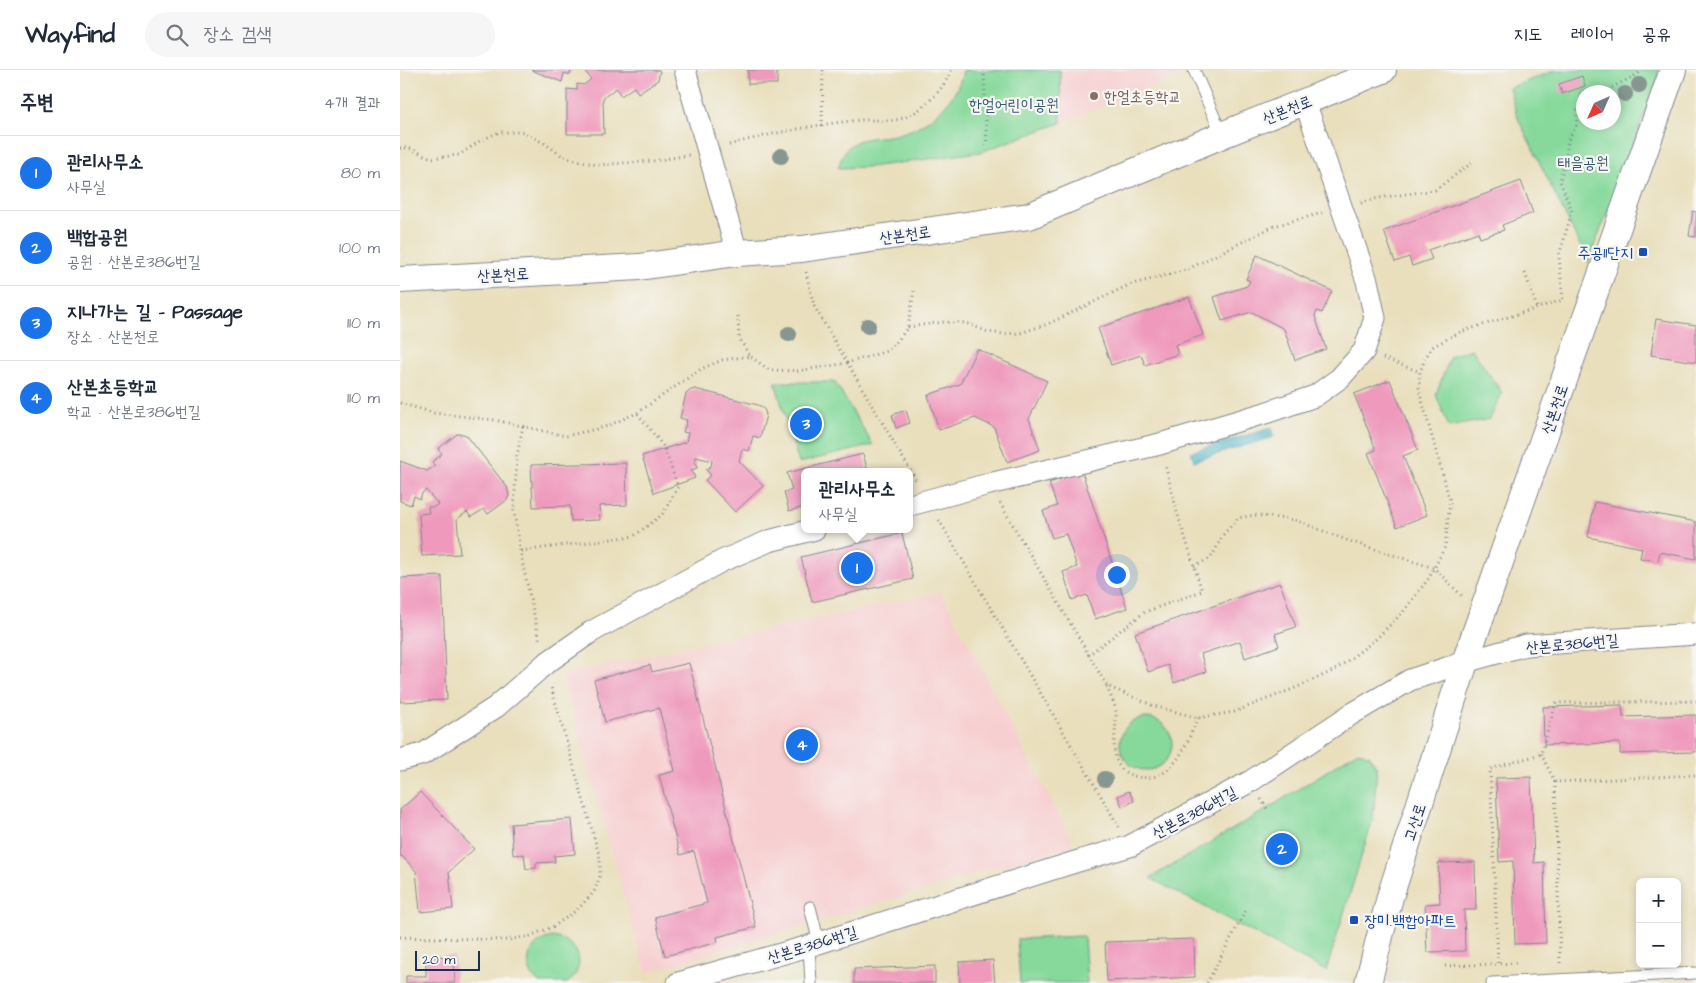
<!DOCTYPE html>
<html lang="ko">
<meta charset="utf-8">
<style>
body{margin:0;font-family:"Architects Daughter","Poor Story",sans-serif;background:#f6f6f7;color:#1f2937}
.controls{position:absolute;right:15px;bottom:15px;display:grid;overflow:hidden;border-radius:8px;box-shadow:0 2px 8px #0003}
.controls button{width:45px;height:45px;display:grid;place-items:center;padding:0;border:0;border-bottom:1px solid #e0e1e3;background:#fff;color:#1f2937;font:25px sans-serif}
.compass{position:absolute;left:1176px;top:15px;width:45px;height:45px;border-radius:50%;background:#fff;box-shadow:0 2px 8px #0003;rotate:225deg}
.scale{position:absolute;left:15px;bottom:12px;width:65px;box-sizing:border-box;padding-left:5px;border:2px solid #1b2f5e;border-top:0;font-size:14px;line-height:18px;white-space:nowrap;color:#1b2f5e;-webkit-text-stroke:4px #f6f6f2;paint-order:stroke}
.you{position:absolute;left:716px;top:504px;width:18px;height:18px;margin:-12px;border:4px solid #fff;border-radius:50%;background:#1a73e8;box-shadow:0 0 0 8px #1a73e833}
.badge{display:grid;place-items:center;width:32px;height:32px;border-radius:50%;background:#1a73e8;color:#fff;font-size:16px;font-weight:700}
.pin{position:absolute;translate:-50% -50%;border:2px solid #fff;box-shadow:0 1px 5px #0006}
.popup{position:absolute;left:401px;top:398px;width:112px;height:65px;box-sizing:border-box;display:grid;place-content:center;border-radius:8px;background:#fff;filter:drop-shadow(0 1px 4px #0005);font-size:16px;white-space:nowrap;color:#747a83}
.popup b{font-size:19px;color:#1f2937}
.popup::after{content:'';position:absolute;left:50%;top:100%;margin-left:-10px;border:10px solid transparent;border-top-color:#fff}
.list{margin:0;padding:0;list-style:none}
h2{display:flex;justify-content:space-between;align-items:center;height:65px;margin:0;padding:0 20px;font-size:21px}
h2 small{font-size:16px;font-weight:400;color:#747a83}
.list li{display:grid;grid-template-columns:32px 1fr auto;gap:15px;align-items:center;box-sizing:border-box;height:75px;padding:0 20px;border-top:1px solid #e0e1e3}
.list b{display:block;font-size:19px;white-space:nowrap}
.list p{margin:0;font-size:16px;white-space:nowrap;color:#747a83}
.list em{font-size:16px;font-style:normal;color:#747a83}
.icon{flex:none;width:28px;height:28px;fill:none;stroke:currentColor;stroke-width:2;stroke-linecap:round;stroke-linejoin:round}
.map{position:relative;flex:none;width:1296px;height:913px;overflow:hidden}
header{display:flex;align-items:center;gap:30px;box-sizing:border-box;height:70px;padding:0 25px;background:#fff;border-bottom:1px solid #e0e1e3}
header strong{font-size:24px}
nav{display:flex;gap:28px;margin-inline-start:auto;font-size:18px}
.search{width:350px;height:45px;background:#f6f6f7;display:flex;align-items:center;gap:12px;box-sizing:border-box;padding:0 18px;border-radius:28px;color:#747a83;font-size:19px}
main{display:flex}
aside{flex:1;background:#fff}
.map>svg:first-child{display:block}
.built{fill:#f7cfd0}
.green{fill:#86d99b;stroke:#50847c;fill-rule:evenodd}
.water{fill:#48b4c5;stroke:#327292}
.building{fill:#ef9abc}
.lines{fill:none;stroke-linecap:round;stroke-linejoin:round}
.service-casing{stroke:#82878d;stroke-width:13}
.minor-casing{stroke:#82878d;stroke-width:23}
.tertiary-casing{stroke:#82878d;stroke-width:28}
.path{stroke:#82878d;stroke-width:3;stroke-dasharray:1 4;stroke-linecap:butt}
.service{stroke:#fff;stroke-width:11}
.minor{stroke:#fff;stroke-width:21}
.tertiary{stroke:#fff;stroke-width:26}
.tree{fill:#879691}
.education-dot{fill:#8d6e63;stroke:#f6f6f2;stroke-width:2}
.transit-dot{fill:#1a4fb4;stroke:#f6f6f2;stroke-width:2}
.labels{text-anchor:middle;stroke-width:4.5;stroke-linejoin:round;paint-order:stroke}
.education-label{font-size:16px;fill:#785e54;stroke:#f6f6f2;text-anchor:start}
.park-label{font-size:16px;fill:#365a6d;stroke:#f6f6f2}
.street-label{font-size:16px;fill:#1b2f5e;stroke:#f6f6f2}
.transit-label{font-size:16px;fill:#164399;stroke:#f6f6f2;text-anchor:end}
</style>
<header>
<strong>Wayfind</strong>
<div class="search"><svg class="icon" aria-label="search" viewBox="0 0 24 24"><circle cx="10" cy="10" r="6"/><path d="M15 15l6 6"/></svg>장소 검색</div>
<nav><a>지도</a><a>레이어</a><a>공유</a></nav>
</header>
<main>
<aside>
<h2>주변<small>4개 결과</small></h2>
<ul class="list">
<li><span class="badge">1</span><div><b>관리사무소</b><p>사무실</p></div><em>80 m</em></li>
<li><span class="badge">2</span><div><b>백합공원</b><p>공원 · 산본로386번길</p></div><em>100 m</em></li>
<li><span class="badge">3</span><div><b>지나가는 길 - Passage</b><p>장소 · 산본천로</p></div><em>110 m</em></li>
<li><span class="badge">4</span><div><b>산본초등학교</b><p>학교 · 산본로386번길</p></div><em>110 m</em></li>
</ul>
</aside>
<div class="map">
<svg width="1296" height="913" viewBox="0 0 1296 913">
<rect width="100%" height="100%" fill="#f6f6f2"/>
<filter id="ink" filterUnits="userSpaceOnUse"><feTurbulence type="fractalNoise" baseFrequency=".02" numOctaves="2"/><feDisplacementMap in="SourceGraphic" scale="10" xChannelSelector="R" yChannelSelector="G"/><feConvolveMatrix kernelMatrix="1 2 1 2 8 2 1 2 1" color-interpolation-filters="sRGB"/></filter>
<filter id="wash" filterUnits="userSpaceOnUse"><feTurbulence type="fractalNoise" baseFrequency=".0096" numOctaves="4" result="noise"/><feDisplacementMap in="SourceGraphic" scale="20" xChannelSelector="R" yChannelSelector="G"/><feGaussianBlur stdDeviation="1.12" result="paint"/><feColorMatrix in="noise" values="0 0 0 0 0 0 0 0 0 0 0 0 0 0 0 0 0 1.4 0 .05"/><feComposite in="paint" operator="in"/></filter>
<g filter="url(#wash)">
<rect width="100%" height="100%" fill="#e9dfbc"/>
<g class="built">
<path d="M660,0H792L661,53Z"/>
<path d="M541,522L674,775L246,903L162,605Z"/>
</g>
<g class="green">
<path d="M563,0H660L661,53L580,82L469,97L438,98C441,90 443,81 451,75C462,66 482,68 495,65C526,58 558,32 563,0Z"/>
<path d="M1156,0H1259L1256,14L1188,192L1117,46L1109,18ZM1184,22H1214V52H1184Z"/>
<path d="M1072,279L1102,323L1090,349L1049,357L1036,325L1050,286Z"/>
<path d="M375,312H435L473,375L399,393Z"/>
<circle cx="746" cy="674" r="26"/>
<path d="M958,681L970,686L977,698L973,749L926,901L750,808L867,739Z"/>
<path d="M684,866L687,913H620L617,869Z"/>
<path d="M152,867C172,869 186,886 175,905C173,908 170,912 167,913C159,913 148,913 139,913C120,896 128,872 152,867Z"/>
</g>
<path class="water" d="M871,358L874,367L794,391L791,382Z"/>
<g id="blocks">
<g class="building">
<path d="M131,0H171L170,5L164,3L162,12Z"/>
<path d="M184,0H259L260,1L258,10L238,23L234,17L221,26L216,18L203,28L204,64H167V19L177,20V14L184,15L191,9Z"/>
<rect x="348" y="0" width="29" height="14"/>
<path d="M1182,6L1185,16L1162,24L1159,14Z"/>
<path d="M1121,111L1133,143L1102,155L1104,160L1080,168L1078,162L1028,180L1032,189L1012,196L1009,187L995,192L984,161Z"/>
<path d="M1293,141L1296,142V167L1289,166Z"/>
<path d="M857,185L932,221L922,243L917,241L915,246L926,279L895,290L884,259L852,242L822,251L814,227L847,216L850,211L846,209Z"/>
<path d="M789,227L803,265L775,275L778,284L745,295L741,285L711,295L698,258Z"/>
<path d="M1256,249L1296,255V292L1251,285Z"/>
<path d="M577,279L647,311L629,349L640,380L607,392L594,357L575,348L539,360L528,325L560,314Z"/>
<path d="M990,310L1018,380L1003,386L1027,445L997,457L968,383L976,380L954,324Z"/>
<path d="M295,319L358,335L362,337L365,341L366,345L360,368L353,366L349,381L342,379L339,391L363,416L335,442L305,410L311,405L306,400L311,396L312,391L296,387L295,392L297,398L291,400L295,408L254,423L242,386L286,372L288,363L283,362L287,350L280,348L286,324L291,320Z"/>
<path d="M506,340L510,353L496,358L492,345Z"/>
<path d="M57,364H64L67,366L107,417L109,426L107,430L88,444L84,439L71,447L67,442L57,449L60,484L22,486L19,444L29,443L28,437H34L38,434L26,420L22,423L20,429L14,426L11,435L0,431V391L27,401L35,396L32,392L42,384L38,379Z"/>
<path d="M463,384L468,402H404V437L389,441L384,422L392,420L387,403Z"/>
<path d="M226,393L227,435L199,436L200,450L171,451L170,436L133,437L131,395Z"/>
<path d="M682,402L727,538L695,549L687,525L672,530L663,502L677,497L666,464L652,468L643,441L657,436L649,413Z"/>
<path d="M1195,432L1296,452V489L1260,482L1258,491L1240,488L1242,478L1188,467Z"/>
<path d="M502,463L513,509L412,532L401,487Z"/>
<path d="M42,506L47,630L0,632V508Z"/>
<path d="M880,513L896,557L875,564L879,576L845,588L840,571L801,584L806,602L774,613L768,595L748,602L735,563Z"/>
<path d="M289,593L356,857L317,867L318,872L265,886L255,847L307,833L294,781L280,785L259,705L275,701L259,638L205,652L194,610L250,595L252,602Z"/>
<path d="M1222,635L1223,647L1296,645V682L1220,684V673L1144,675L1143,637Z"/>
<path d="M1131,707L1134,793L1144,792L1146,873L1115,874L1113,791L1099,792L1096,708Z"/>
<path d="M729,721L734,731L722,737L718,726Z"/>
<path d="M20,722L74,779L49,802L53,839L20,842L16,801L2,786H0V740Z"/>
<path d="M172,749L175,784L154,786L155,792L136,793V798L126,799L124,784L113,785L111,754Z"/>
<path d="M1075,792L1076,840H1064L1065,881L1027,882L1025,834L1040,833L1038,793Z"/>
<path d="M794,869L795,907L707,911L705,872Z"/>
<path d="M54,886L55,913H6V906H26V887Z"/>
<path d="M593,890L595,913H560L559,892Z"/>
<path d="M535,896V913H454V899Z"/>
</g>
</g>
</g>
<g filter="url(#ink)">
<use href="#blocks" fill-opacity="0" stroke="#82878d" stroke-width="1"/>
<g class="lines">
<defs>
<g id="service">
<path d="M794,0L822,65"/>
<path d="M410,837L419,873"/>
<path d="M409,876L411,913"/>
<path d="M1092,913L1296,903"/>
</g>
<g id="minor">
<path d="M285,0L337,183"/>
<path d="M510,435L589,414L760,374L865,343L915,326L940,308L964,281L975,248L967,211L905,32"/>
<path d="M0,690L23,684L96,637L145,594L191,562L322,491L369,471L415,459"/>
<path d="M278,913L409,876L675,792L730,776L851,711L950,645L1010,610L1065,592L1126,575L1296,564"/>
</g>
<g id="tertiary">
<path d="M0,210L239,197L337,183L402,179L629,146L822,65L983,0"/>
<path d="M968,913L990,827L1065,592L1273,0"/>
</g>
</defs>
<use href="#service" class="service-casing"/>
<use href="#minor" class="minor-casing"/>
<use href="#tertiary" class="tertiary-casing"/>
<g class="path">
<path d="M584,0L587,80"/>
<path d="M1203,22L1238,4L1241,0"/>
<path d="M422,56L423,0"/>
<path d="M329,75C371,63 418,54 461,50C475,49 489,53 503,48C521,42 545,19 551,0"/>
<path d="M0,78H9L31,88L59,85L80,71L99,62H122L144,73L164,87L197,95L253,91L289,85"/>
<path d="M961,133L978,128L1035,120L1073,92"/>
<path d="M406,202L414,236L517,412"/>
<path d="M1125,203L1137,238"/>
<path d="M338,246L339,268L350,286"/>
<path d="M508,257L544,252L566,253L588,262L603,264L620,263L648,254L729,215L786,200L874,156L922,143"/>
<path d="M983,288L1020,302"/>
<path d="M0,333L34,343L95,350L166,366L205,357L237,343L301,299L322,290L350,286L369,300L398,301L447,293L487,281L499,269L508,257L514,221"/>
<path d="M123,356L117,386L114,441L121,486L140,572"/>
<path d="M600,433L707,616L754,636L798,648L834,642L893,619L935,600L975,570L1003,542L1029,508L1045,477L1050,431L1019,320L1020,302L1025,289L1032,277L1060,262L1163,230L1159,186L1172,141L1160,111L1166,86L1168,70L1176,56L1178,39L1184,33"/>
<path d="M539,450L719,757"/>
<path d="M121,481L234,466L262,445L278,417L264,377L237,343"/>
<path d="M794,496L811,488L823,465L838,448L854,445L895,450L949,471L1034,498L1063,527"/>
<path d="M688,585L745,542L802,521L777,442L765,394"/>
<path d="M707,617C710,625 715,634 716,642C717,658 711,676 717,692C721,701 729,705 738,707C775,713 786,673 798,648"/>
<path d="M1141,684L1155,712"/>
<path d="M861,729L867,739"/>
<path d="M0,867L107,870L130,866L154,856L177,840L194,822L200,806V788L151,617"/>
<path d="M1098,893L1090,699L1141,684L1156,633L1296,631"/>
<path d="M1160,893L1155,712L1296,705"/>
<path d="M1045,896L1117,893"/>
<path d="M807,913L846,840"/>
</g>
<use href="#service" class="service"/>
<use href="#minor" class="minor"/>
<use href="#tertiary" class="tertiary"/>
</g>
<g class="tree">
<circle cx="1239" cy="15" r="8"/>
<circle cx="1225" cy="24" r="8"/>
<circle cx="381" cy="86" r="8"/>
<circle cx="468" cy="256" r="8"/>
<circle cx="389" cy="264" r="8"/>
<circle cx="705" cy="709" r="8"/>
</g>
</g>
<circle class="education-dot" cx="694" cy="26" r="5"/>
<g class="transit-dot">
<rect x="1238" y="177" width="10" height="10" rx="2.5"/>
<rect x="949" y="845" width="10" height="10" rx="2.5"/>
</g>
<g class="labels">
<g class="education-label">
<text x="704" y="32">한얼초등학교</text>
</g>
<g class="park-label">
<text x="614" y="40">한얼어린이공원</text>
<text x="1183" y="98">태을공원</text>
</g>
<g class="street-label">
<text transform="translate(887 39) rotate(-22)" y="6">산본천로</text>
<text transform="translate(505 164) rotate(-8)" y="6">산본천로</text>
<text transform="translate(103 204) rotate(-3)" y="6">산본천로</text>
<text transform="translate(1154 339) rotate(-71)" y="6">산본천로</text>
<text transform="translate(1172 573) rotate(-5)" y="6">산본로386번길</text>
<text transform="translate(794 742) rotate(-28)" y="6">산본로386번길</text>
<text transform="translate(1014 752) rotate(-72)" y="6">고산로</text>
<text transform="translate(412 874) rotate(-17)" y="6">산본로386번길</text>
</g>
<g class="transit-label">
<text x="1233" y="188">주공11단지</text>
<text x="964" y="856" text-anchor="start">장미.백합아파트</text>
</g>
</g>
</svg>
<div class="controls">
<button>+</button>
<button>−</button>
</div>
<svg class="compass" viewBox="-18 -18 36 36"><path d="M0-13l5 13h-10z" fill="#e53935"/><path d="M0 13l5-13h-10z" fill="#747a83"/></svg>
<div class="scale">20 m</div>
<div class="you"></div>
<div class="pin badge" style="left:457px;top:498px">1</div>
<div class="popup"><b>관리사무소</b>사무실</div>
<div class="pin badge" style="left:882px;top:779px">2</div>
<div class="pin badge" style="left:406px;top:354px">3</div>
<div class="pin badge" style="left:402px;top:675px">4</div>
</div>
</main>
